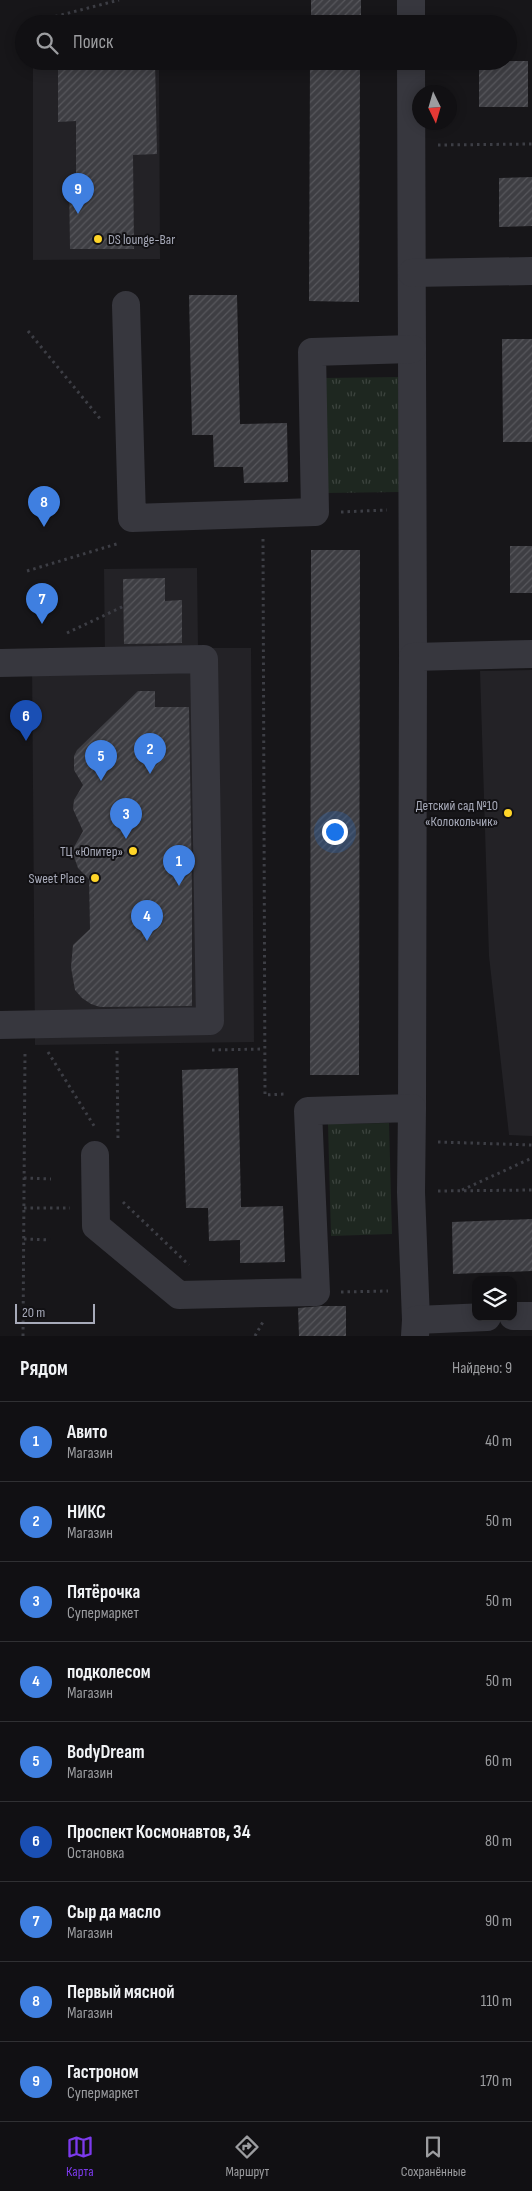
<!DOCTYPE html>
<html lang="ru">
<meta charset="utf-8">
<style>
body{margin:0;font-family:"Sofia Sans Condensed",sans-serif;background:#1a191c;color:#f1f3f6}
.controls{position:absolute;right:15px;bottom:15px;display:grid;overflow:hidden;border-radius:10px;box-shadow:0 2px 12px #0003}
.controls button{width:45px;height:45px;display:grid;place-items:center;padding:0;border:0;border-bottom:1px solid #303033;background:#111013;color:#f1f3f6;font:25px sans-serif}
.compass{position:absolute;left:412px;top:85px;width:45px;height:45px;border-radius:50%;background:#111013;box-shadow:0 2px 12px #0003;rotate:175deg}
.scale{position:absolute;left:15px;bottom:12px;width:80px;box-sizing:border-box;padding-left:5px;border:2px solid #a7aab9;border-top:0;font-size:14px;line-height:18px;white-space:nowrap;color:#a7aab9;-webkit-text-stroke:4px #121114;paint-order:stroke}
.you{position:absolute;left:334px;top:831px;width:18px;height:18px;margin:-12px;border:4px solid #fff;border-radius:50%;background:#1a73e8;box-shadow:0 0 0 8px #1a73e833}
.badge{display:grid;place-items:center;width:32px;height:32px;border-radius:50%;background:#7c3aed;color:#fff;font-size:16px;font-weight:700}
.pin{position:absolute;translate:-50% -41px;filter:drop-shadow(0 1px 2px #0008)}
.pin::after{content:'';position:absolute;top:26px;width:18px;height:15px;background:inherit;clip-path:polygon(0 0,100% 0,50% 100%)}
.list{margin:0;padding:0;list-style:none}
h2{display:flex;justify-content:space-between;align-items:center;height:65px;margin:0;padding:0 20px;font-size:21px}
h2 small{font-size:16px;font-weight:400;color:#9c9da0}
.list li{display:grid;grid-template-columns:32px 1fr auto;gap:15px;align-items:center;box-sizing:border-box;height:80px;padding:0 20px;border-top:1px solid #303033}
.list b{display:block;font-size:19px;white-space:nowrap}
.list p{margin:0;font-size:16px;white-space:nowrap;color:#9c9da0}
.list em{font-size:16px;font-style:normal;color:#9c9da0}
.icon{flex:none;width:28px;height:28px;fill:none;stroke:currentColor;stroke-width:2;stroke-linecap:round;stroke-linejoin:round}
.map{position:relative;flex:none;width:532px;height:1336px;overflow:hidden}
.search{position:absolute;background:#111013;box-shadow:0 2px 12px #0003;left:15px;right:15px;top:15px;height:55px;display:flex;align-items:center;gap:12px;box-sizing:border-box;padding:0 18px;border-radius:28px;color:#9c9da0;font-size:19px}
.sheet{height:785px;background:#111013}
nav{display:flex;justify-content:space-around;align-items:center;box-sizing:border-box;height:70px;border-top:1px solid #303033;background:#111013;font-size:14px;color:#9c9da0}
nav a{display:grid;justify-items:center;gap:2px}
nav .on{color:#7c3aed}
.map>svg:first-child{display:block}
.built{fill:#232226}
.grass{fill:url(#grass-tufts)}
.building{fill:url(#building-hatch)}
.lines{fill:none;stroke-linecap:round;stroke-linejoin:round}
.path{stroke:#3d3e45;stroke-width:3;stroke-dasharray:2.5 4;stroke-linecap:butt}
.minor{stroke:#37373e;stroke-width:28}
.poi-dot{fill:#ffd528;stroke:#121114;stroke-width:2}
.labels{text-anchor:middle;stroke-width:4;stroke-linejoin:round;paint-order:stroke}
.poi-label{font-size:14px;fill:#a7aab9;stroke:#121114;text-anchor:end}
</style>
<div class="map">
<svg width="532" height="1336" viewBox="0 0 532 1336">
<defs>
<pattern id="grass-tufts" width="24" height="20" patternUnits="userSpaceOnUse" patternTransform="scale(1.25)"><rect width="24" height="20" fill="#1e2720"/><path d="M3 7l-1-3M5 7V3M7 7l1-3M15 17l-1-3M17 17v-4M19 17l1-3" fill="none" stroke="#3c443e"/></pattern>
<pattern id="building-hatch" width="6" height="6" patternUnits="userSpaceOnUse" patternTransform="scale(1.25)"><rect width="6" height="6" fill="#3e3e43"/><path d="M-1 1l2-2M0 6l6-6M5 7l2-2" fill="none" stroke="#57575c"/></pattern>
</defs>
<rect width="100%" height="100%" fill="#171619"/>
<g class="built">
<path d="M33,61H159L160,259L33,260Z"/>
<path d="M197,568L198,648H251L254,1042L35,1045L32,659L105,658L104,569Z"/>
<path d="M532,670V1136L509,1135L489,956L480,671Z"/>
</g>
<g class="grass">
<path d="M398,377L401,492L326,493L324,378Z"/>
<path d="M389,1123L392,1234L331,1236L328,1124Z"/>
</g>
<g class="building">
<rect x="311" y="0" width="50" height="24"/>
<path d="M58,61H155L157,154L133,155L134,249H70L69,180H76V121L58,122Z"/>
<path d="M310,61H360L359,302L309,301Z"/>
<rect x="479" y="61" width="49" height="46"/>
<path d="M532,177V226L499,227V178Z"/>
<path d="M189,295H237L240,424L287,423L288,482L244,483L243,467H214L213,435H192Z"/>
<path d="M502,339H532V442H503Z"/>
<rect x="510" y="546" width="22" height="47"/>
<path d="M311,550H360L359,1075H310Z"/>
<path d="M165,578V601L182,600V643L124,644L123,579Z"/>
<path d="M138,691H155V707H189L192,893V1006L100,1007L91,1004L82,998L75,990L73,979L71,967L73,945L90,929L89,879L78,868L73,854L74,847L83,831L73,809L74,800L83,785L74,770V756L77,750Z"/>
<path d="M238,1068L241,1207L283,1206L285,1262L240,1263V1240L209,1241L208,1208H186L182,1070Z"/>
<path d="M532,1219V1271L453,1274L452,1222Z"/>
<path d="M321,1306H346V1336H299L298,1308Z"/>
</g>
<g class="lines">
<g class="path">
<path d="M30,23L119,0"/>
<path d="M438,145L532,144"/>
<path d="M28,331L102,421"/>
<path d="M341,512L387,510"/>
<path d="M263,539L265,1095L286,1094"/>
<path d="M27,571L120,543"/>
<path d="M67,633L124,606"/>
<path d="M212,1050L264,1049"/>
<path d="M117,1051L118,1141"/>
<path d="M48,1052L96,1129"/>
<path d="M438,1142L532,1145"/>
<path d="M24,1178L51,1179"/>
<path d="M462,1190L532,1158"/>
<path d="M438,1191L532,1190"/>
<path d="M123,1202L189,1265"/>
<path d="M24,1208H70"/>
<path d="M24,1239L50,1240"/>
<path d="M341,1292L388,1291"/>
<path d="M23,1336L25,1051"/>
<path d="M255,1336L264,1320"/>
</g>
<g class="minor">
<path d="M411,0V24"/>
<path d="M411,61L413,657"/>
<path d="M412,273L532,271"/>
<path d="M126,305L132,518L315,512L312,352L412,349"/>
<path d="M0,663L204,659L210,1021L0,1025"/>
<path d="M412,1108L413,657L532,654"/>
<path d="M95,1155L96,1226L179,1295L316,1292L308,1111L412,1108L411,1192L416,1320"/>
<path d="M513,1316H532"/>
<path d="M415,1336L416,1320L487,1317"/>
</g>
</g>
<g class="poi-dot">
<circle cx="98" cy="239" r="5"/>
<circle cx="508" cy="813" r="5"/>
<circle cx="133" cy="851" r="5"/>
<circle cx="95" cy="878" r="5"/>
</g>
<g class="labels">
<g class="poi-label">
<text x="108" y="244" text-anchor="start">DS lounge-Bar</text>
<text x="498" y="810">Детский сад №10<tspan x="498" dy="16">«Колокольчик»</tspan></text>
<text x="123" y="856">ТЦ «Юпитер»</text>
<text x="85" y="883">Sweet Place</text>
</g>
</g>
</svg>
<div class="controls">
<button><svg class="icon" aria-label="layers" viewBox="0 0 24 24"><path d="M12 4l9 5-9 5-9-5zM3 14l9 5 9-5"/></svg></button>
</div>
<svg class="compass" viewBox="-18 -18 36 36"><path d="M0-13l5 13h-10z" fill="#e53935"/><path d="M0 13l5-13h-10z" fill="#9c9da0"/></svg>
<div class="scale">20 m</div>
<div class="you"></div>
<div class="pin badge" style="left:179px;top:886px;background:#3f7fe0">1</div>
<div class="pin badge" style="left:150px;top:774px;background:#3f7fe0">2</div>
<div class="pin badge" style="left:126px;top:839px;background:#3f7fe0">3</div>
<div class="pin badge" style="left:147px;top:941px;background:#3f7fe0">4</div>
<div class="pin badge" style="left:101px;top:781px;background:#3f7fe0">5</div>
<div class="pin badge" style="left:26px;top:741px;background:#1a4fb4">6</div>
<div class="pin badge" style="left:42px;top:624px;background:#3f7fe0">7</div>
<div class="pin badge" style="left:44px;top:527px;background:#3f7fe0">8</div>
<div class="pin badge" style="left:78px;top:214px;background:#3f7fe0">9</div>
<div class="search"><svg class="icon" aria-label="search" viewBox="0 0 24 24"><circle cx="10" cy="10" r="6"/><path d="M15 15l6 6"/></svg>Поиск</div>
</div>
<section class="sheet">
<h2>Рядом<small>Найдено: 9</small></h2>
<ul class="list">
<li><span class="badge" style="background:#3f7fe0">1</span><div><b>Авито</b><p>Магазин</p></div><em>40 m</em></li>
<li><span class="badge" style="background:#3f7fe0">2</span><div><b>НИКС</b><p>Магазин</p></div><em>50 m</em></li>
<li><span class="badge" style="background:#3f7fe0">3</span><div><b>Пятёрочка</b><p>Супермаркет</p></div><em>50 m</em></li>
<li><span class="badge" style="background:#3f7fe0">4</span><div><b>подколесом</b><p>Магазин</p></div><em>50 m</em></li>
<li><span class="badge" style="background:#3f7fe0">5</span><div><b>BodyDream</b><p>Магазин</p></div><em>60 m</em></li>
<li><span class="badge" style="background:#1a4fb4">6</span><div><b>Проспект Космонавтов, 34</b><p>Остановка</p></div><em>80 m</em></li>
<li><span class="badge" style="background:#3f7fe0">7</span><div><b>Сыр да масло</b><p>Магазин</p></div><em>90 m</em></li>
<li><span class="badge" style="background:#3f7fe0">8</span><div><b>Первый мясной</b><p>Магазин</p></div><em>110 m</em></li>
<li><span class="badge" style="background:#3f7fe0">9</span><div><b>Гастроном</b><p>Супермаркет</p></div><em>170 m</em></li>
</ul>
</section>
<nav>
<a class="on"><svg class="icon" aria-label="map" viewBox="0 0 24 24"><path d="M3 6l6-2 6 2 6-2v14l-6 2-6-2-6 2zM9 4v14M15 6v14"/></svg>Карта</a>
<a><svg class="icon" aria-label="directions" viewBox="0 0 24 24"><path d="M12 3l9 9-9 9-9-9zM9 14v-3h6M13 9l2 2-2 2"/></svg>Маршрут</a>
<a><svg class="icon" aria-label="saved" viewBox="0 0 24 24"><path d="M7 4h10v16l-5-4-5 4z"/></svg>Сохранённые</a>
</nav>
